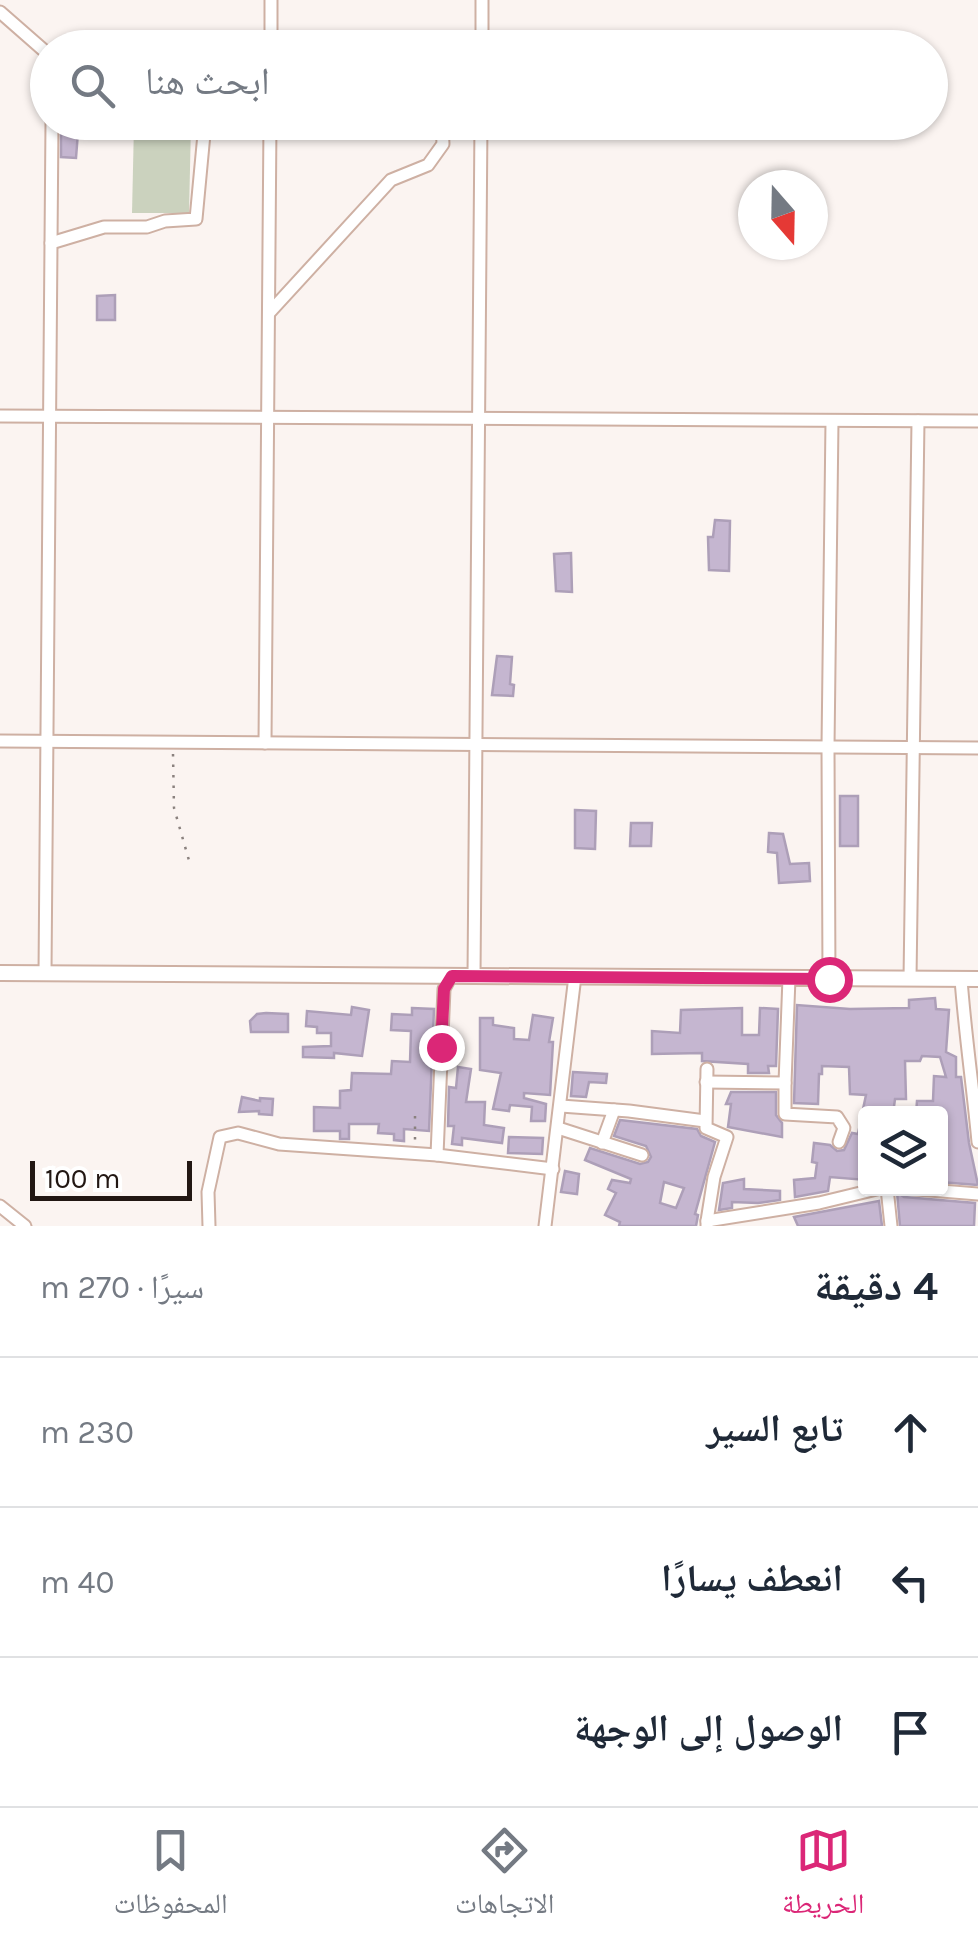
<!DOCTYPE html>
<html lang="ar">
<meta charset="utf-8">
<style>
body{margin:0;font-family:Karla,"Noto Naskh Arabic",sans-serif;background:#f6f6f7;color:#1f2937;direction:rtl}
.controls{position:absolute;right:30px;bottom:30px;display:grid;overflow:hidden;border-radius:10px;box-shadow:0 2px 8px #0004}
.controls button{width:90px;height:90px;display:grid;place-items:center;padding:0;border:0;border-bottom:2px solid #e0e1e3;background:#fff;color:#1f2937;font:50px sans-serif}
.compass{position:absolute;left:738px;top:170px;width:90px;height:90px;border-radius:50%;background:#fff;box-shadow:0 2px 8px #0004;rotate:160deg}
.scale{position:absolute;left:30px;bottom:25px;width:162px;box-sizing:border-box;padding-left:10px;border:5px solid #221713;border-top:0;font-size:28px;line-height:35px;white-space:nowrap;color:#221713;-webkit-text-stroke:8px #fff;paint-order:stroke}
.stop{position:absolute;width:30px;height:30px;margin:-22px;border:8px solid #db2777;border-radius:50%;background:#fff}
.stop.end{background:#db2777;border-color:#fff;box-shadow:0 2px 10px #0008}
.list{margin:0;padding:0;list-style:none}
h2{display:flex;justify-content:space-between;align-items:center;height:130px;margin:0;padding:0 40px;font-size:42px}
h2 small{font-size:32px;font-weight:400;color:#747a83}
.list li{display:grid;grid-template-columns:65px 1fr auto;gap:30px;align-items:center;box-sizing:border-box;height:150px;padding:0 40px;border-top:2px solid #e0e1e3}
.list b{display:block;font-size:38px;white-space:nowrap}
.list em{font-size:32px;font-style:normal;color:#747a83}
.icon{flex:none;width:55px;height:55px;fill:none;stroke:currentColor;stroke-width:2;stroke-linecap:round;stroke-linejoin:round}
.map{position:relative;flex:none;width:978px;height:1226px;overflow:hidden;direction:ltr}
.search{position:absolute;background:#fff;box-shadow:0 2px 8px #0004;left:30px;right:30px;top:30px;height:110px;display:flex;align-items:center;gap:25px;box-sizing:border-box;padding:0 35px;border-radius:55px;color:#747a83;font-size:38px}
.sheet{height:580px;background:#fff}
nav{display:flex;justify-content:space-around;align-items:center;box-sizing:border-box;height:140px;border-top:2px solid #e0e1e3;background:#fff;font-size:28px;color:#747a83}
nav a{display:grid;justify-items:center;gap:5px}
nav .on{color:#db2777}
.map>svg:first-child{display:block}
.green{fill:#cbd2be}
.building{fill:#c5b6d0;stroke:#ad9fb8;stroke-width:2.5;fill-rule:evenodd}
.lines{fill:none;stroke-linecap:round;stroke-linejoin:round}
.minor-casing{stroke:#ceb0a3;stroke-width:15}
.tertiary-casing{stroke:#ceb0a3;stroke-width:18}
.path{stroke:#8a817e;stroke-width:2.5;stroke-dasharray:2.5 8;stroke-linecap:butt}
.minor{stroke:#fff;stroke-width:11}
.tertiary{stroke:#fff;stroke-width:14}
.route{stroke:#db2777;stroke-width:12}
</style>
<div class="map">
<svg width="978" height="1226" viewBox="0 0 978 1226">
<rect width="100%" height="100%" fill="#fbf4f1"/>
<path class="green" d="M134,124L191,125L189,213H132Z"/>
<g class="building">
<path d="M61,131L78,132L76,158L61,157Z"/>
<path d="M115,295V320H97V296Z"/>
<path d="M715,520L730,521L729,571L709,570L708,537H713Z"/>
<path d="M571,553L572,592L556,591L554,554Z"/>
<path d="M497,656L512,657L510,684L514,685L513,696L492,695Z"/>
<rect x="840" y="796" width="18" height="50"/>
<path d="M575,810L596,811L595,849L575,848Z"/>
<path d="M631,823H652L651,846H630Z"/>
<path d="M769,833L783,834L790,864L809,863L810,881L779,883L777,853L768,852Z"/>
<path d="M935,998L936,1009L949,1010L946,1052L956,1057V1077H961L969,1143L978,1185L940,1182V1114H916L917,1101H933L934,1076L946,1077L940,1057L922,1056L920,1061H905L906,1099H895L893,1114H862L866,1095L850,1094L849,1067L822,1066V1074H819L818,1104L794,1103L797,1005L850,1009L909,1008V1000Z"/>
<path d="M352,1007L369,1010L362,1056L334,1053V1058L303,1057V1047L331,1046V1033H317V1027L306,1026L307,1011L351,1015Z"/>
<path d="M412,1008L434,1009L429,1131L404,1129V1141L394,1140V1134L378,1133L379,1124H349V1139H340V1131H314V1107L340,1108V1091L351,1090L352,1073L391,1074L392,1061L410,1062L411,1031L391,1030L392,1014L412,1015Z"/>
<path d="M742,1008V1035H759L760,1008L778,1009L776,1066H768L769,1073H748V1064L702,1061V1053L652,1054V1031L680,1033L681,1010Z"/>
<path d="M266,1013L288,1014V1032H251L250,1021L257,1014Z"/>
<path d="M533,1015L553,1018L549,1042H553L550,1095L524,1093V1098L546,1104L545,1121H531L532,1107L510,1105L509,1111L493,1109L501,1073L480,1070V1018H493V1025L514,1028V1039L529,1040Z"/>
<path d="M458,1067L471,1069L466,1102H485L484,1125L504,1128L502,1143L462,1138V1145L452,1144L454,1126H448L449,1087L456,1088Z"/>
<path d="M573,1072L607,1074L606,1083L589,1082L586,1097L571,1096Z"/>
<path d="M731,1092H776V1115L782,1123V1137L728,1127L731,1104H726Z"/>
<path d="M242,1097L260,1101V1098L273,1099L272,1115L259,1114V1111L239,1112Z"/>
<path d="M862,1114L866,1115V1180L830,1177L828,1191L795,1197L794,1180L815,1178L817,1163L812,1162L814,1143L830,1145L837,1151L844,1150L852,1133L858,1134Z"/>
<path d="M620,1120L697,1129L701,1136L715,1142L695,1214L698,1215L696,1226H619L620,1222L605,1215L616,1193L608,1189L612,1180L630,1183L631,1179L585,1160L590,1148L640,1164L648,1162L651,1157L646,1146L614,1136ZM664,1182L684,1188L676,1208L660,1203Z"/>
<path d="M509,1137L543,1138L542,1154L508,1153Z"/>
<path d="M565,1171L579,1174L577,1194L561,1192Z"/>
<path d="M744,1179V1189L780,1191V1200L758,1203L732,1202V1208L719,1210L723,1183Z"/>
<path d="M897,1192L904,1197L975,1203L974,1226H900Z"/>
<path d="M879,1201L882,1226H798L794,1217Z"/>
</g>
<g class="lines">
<defs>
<g id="minor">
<path d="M0,12L48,54"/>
<path d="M271,48V0"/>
<path d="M482,48V0"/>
<path d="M51,243L104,227H147L165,221L196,219L204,134"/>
<path d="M269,313L391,180L428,165L443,144L442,124L394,125"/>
<path d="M0,416L978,421"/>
<path d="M0,741L978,748"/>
<path d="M265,743L270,122"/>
<path d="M45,973L52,122"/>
<path d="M474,976L481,122"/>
<path d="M829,979L828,747L832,421"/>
<path d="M910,979L918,421"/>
<path d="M961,979C965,1034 973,1087 978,1142"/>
<path d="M707,1069L706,1128L727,1137L714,1177L707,1221"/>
<path d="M706,1082L785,1083L789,978"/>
<path d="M785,1083V1114L837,1117L844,1128L839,1142"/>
<path d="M561,1106L629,1111L705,1121"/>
<path d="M558,1128L642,1155"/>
<path d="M602,1143L614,1110"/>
<path d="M437,1155L444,989L451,976"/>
<path d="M887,1188L891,1226"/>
<path d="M905,1188L978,1194"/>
<path d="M0,1206L25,1226"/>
<path d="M209,1226L208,1192L220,1137L238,1133L279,1144L437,1155L553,1169"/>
<path d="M545,1226L575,976"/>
<path d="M707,1226V1221L819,1203L881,1188"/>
</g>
<path id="tertiary" d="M0,973L978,979"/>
</defs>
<use href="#minor" class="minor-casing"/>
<use href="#tertiary" class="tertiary-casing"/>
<g class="path">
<path d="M173,754L174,808L190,864"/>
<path d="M415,1116V1142"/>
</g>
<use href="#minor" class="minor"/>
<use href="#tertiary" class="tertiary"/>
</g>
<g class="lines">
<path class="route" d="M441,1047L444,989L452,976L829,979"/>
</g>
</svg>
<div class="controls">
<button><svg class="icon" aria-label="layers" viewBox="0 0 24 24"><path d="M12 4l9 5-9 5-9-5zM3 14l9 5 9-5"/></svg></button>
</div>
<svg class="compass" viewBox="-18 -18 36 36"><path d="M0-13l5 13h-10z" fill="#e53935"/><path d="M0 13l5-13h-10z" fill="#747a83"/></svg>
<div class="scale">100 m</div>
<div class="stop" style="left:829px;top:979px"></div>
<div class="stop end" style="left:441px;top:1047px"></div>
<div class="search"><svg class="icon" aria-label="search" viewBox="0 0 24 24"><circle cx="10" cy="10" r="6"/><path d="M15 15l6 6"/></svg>ابحث هنا</div>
</div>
<section class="sheet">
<h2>4 دقيقة<small>سيرًا · 270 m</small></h2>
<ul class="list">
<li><svg class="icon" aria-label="ahead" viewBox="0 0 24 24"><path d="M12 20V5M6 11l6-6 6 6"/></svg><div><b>تابع السير</b></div><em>230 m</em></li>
<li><svg class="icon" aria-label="left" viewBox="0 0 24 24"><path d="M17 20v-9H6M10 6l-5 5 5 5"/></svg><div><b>انعطف يسارًا</b></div><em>40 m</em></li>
<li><svg class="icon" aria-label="arrive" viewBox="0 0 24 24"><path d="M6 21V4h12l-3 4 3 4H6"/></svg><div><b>الوصول إلى الوجهة</b></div></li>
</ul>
</section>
<nav>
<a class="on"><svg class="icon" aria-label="map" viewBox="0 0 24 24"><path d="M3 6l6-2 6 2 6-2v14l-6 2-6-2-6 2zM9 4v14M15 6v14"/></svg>الخريطة</a>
<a><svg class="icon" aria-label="directions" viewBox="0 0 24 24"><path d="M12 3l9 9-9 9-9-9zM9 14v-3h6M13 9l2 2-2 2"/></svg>الاتجاهات</a>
<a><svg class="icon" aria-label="saved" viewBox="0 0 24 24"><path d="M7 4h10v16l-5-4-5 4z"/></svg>المحفوظات</a>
</nav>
